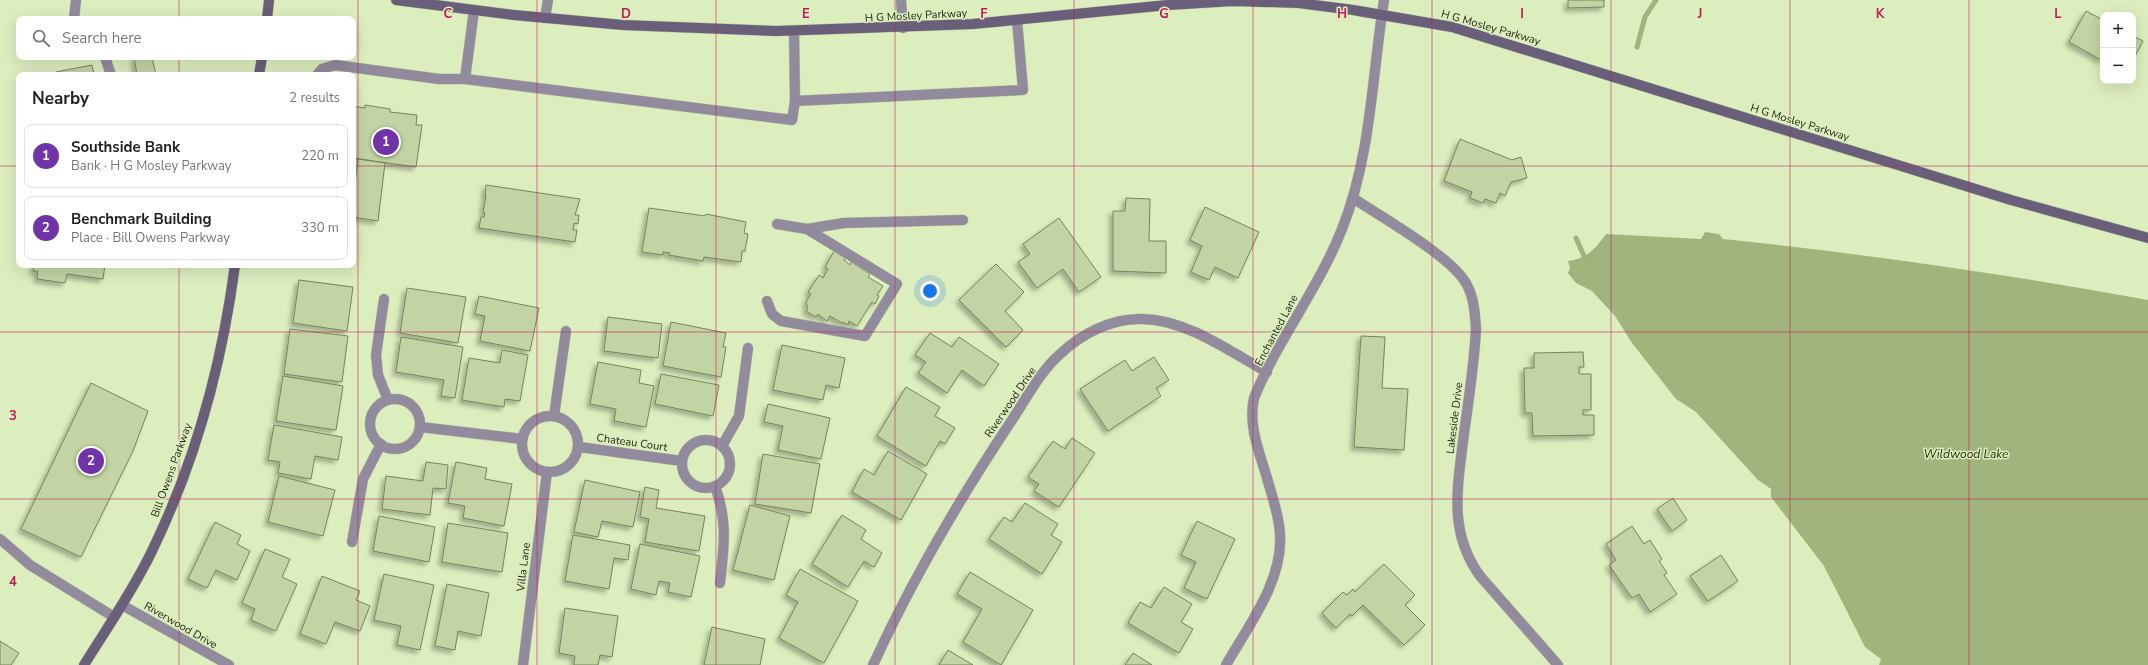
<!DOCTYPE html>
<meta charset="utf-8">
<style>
body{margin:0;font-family:"Nunito Sans",sans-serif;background:#f6f6f6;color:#222}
.controls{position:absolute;right:12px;top:12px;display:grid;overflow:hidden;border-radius:8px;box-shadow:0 4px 16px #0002}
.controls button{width:36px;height:36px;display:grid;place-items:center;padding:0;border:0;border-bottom:1px solid #e0e0e0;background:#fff;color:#222;font:20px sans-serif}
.you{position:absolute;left:930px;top:291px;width:14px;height:14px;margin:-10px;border:3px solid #fff;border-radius:50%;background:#1a73e8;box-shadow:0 0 0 6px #1a73e833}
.badge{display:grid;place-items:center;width:26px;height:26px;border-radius:50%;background:#7033a8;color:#fff;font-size:13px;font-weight:700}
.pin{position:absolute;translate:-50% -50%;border:2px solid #fff;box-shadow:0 1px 4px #0006}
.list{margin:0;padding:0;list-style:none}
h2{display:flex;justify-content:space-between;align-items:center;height:52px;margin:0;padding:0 16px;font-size:17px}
h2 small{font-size:13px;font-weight:400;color:#767676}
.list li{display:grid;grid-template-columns:26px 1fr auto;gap:12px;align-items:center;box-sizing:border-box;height:64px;margin:0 8px 8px;padding:0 8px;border:1px solid #e0e0e0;border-radius:8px}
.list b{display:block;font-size:15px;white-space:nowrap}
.list p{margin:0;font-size:13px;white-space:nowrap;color:#767676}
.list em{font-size:13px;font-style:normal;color:#767676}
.icon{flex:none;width:22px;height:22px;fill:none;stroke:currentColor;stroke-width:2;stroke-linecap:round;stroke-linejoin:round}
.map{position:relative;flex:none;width:2148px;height:665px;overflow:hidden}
.search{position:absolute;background:#fff;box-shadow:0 4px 16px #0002;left:16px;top:16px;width:340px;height:44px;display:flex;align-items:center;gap:10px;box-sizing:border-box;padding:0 14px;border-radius:8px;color:#767676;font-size:15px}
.panel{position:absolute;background:#fff;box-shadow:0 4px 16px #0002;left:16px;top:72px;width:340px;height:196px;border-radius:8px}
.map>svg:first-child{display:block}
.water{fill:#a0b47b}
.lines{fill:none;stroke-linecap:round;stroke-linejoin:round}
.stream{stroke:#a0b47b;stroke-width:5}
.building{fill:#c2d3a4;stroke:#76855a;filter:url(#shadow)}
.service-casing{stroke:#bac99f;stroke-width:11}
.minor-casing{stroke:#bac99f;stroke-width:11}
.secondary-casing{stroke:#bac99f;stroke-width:11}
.service{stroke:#928a9d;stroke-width:10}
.minor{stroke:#928a9d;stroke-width:10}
.secondary{stroke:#6a5f7a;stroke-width:10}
.grid{fill:none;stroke:#c2185b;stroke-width:1;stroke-opacity:0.55}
.labels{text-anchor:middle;stroke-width:3;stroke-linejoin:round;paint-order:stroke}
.street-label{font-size:11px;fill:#1d2412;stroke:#dcedbe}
.water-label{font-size:12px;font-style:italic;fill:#253105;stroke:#dcedbe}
.grid-label{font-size:13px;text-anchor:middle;font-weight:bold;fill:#c2185b;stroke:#dcedbe;stroke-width:3;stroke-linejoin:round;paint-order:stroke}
</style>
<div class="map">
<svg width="2148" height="665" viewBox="0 0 2148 665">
<defs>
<filter id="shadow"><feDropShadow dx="-3.5" dy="3.5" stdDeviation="2" flood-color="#0004"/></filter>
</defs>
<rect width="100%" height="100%" fill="#dcedbe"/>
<path class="water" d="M1705,232L1719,234L1723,239C1865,254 2007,274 2148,300V665H1879L1881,659L1865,647L1824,566L1771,497V489L1758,480L1696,412L1676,399L1632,343L1615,316L1592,291L1576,283L1568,273L1570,268L1568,261C1587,259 1596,248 1606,234L1701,239Z"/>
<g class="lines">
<g class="stream">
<path d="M1637,47L1645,17L1656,0"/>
<path d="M1576,238L1584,256L1589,259"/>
</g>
</g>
<g class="building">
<path d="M1568,0H1604V7L1568,8Z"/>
<path d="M2086,11L2103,20V61L2069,42Z"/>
<path d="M2133,36L2143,41L2133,60Z"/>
<path d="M134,57H152L156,75H137Z"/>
<path d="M92,65L94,75H56V72Z"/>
<path d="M365,105L390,109V112L417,115L416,125H422L416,167L353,158V106L365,108Z"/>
<path d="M1460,139L1512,160L1521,157L1527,178L1511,182L1505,196L1500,193L1496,203L1485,199L1483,203L1470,198L1472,192L1444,181Z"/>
<path d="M358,159L385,163L378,221L353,217V200Z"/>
<path d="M486,185L580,199L575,215H579L578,224L574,223L573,230H577L575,242L479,228L481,217H484L485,213L483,212L486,196H485Z"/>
<path d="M1126,198L1150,199L1149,241H1166V273L1113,271V211H1125Z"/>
<path d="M1205,207L1259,232L1238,278L1215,267L1209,280L1191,272L1202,246L1190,240Z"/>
<path d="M649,208L705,216L706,214L746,222L744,233L748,234L745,251H742L741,262L704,257L703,261L669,255L670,253L663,252V255L642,252Z"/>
<path d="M1059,218L1101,277L1079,292L1063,269L1037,288L1018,262L1030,254L1023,244Z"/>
<path d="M834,251L845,258L844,260L850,265L851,262L870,274L868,277L883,286L877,295L879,296L875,304L872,302L857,326L849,321L848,325L843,322L842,323L830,316L827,321L818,314L816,317L806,311L808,308L806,302L811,294L808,292L819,275L823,278L828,269L825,267Z"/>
<path d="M996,264L1024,292L1005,311L1023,330L1006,347L959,300Z"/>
<path d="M34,265H105L103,279L67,274L65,283L37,279L38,271H33Z"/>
<path d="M299,280L353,287L347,331L293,323Z"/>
<path d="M407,288L466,297L458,343L400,333Z"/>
<path d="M479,296L539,308L530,351L480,341L485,316L475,314Z"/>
<path d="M608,317L662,324L658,358L604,351Z"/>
<path d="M671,322L726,333L723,347H726L721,377L663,366Z"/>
<path d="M290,329L348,336L342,382L284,374Z"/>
<path d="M930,333L952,347L959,337L999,364L984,386L962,370L947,393L918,373L926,362L915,355Z"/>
<path d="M1361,336L1385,337L1382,388L1408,389L1404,450L1354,447Z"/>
<path d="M401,337L463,347L455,398L441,396L444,380L396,372Z"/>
<path d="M782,345L845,358L839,388L826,385L823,400L773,390Z"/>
<path d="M502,350L528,355L520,401L505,399L504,407L462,400L469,358L500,363Z"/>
<path d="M1583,352L1584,367H1579V374H1591V410H1583V415H1594V435L1533,436L1532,413H1525L1524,368H1534V353Z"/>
<path d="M1154,357L1169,380L1156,388L1161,396L1108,431L1080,389L1125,360L1132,371Z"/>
<path d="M598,362L641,370L639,383L654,386L646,427L614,421L616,409L590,404Z"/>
<path d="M661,374L719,385L713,416L655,404Z"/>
<path d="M283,376L343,386L336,430L276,421Z"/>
<path d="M91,383L148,411L133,451L81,557L21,529Z"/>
<path d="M906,387L940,407L935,416L955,428L945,444L940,441L926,466L877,436Z"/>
<path d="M768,404L830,418L821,459L778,450L783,426L764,422Z"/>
<path d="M274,425L342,437L338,460L315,456L311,479L278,473L280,462L268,460Z"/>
<path d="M1072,438L1095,453L1059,507L1034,491L1039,484L1028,477L1053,441L1065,449Z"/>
<path d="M888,451L927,474L901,520L852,492L864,469L874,475Z"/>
<path d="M763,454L820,464L811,513L755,504Z"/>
<path d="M426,462L448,465L446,489L433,488L430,515L382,509L386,476L423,481Z"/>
<path d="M456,462L487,468L485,479L512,484L504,526L463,518L465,506L448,503Z"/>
<path d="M279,476L335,490L323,536L268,522Z"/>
<path d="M585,480L640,492L633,527L602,521L598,537L574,532Z"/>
<path d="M645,487L659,490L656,508L705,516L699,551L645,542L649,519L640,517Z"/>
<path d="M1673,498L1687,520L1672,531L1657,509Z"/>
<path d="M1025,503L1058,524L1051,535L1062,542L1042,574L989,539L1004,517L1012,522Z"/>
<path d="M750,505L790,516L774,580L733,570Z"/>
<path d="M842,515L866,530L861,539L882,553L874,567L864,561L848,587L812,564Z"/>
<path d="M379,516L435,527L429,562L373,551Z"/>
<path d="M1197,521L1235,539L1207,599L1184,588L1196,562L1181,555Z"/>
<path d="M215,522L241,535L237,544L250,551L237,580L216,570L207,588L188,579Z"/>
<path d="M448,523L508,533L502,572L442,562Z"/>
<path d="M1632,526L1644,544L1650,540L1662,559L1659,561L1667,573L1664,575L1677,594L1650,612L1639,594L1632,598L1609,565L1616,560L1606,544Z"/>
<path d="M573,535L630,545L628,560L614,558L609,589L565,581Z"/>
<path d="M640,544L700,556L691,597L668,592L670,583L659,581L656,595L631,589Z"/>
<path d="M265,549L290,559L282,577L297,584L276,631L251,620L255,609L242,603Z"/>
<path d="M1721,555L1738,581L1708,601L1690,576Z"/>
<path d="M1384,564L1415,595L1405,605L1425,625L1404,645L1363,605L1352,616L1350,614L1336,628L1322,613L1343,592L1347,595L1353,589L1355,592Z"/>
<path d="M800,569L858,601L824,663L779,638L798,602L786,595Z"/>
<path d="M970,572L1033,610L1001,665L963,642L982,609L957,594Z"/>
<path d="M384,574L434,585L420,650L397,645L401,626L374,620Z"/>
<path d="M322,576L360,591L356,600L370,606L360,631L335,622L326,644L300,634Z"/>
<path d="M447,584L489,593L481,636L458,631L455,650L435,646Z"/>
<path d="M1164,587L1192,604L1181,622L1193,629L1179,653L1128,623L1140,602L1151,608Z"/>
<path d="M565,608L618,616L612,657L600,655L598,665H574L575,656L559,653Z"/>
<path d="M712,627L765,639L760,665H704Z"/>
<path d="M0,641L19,653L11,665H0Z"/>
<path d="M948,650L973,665H939Z"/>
<path d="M1133,653L1152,665H1125Z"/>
</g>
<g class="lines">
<defs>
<g id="service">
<path d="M545,18L548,0"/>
<path d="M74,19L76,0"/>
<path d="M105,57L111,75"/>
<path d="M317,75L322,69L335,65L439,79H465L792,120L795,101L794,31"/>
<path d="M465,79L474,10"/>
<path d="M795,101L1023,90L1017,20"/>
<path d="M807,229L844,223L963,220"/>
<path d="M384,299L376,355L378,375L388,400"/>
<path d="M767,301L772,314L781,321L865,336L897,284L807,229L777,224"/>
<path d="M722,446L739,416L748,348"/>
<path d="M715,486C728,522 724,546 720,583"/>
<path d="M0,539L30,565L114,617"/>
<path d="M352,542L363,479L381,444"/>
</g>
<g id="minor">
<path d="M901,0L903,28"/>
<path d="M1353,198C1381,217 1453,257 1467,285C1474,298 1475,314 1476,329C1474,367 1468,404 1463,441C1457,491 1449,533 1480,576L1558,665"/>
<circle cx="395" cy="424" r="25"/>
<circle cx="550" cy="444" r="28"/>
<path d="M554,416L566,331"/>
<path d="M420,427L522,439"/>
<circle cx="706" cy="464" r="24"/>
<path d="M579,447L682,461"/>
<path d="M122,605L229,665"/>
<path d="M523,665L547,472"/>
<path d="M873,665C911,582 957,503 1008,426C1024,403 1038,374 1059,355C1081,334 1111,318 1143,319C1187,320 1229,351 1267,372"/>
<path d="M1226,665C1248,626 1283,582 1280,534C1279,515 1272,496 1267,478C1259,451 1248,426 1254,398C1278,339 1319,288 1342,229C1371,157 1372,76 1384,0"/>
</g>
<g id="secondary">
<path d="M396,0L514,15L623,25L777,31L973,24L1168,5L1233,1L1299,3L1353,10L1452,27L2011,200L2148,238"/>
<path d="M267,19L269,0"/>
<path d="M259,75L262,57"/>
<path d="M84,665C107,628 132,592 151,553C195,463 222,364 235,265"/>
</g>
</defs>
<use href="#service" class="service-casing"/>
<use href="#minor" class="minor-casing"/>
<use href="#secondary" class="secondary-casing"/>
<use href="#service" class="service"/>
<use href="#minor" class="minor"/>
<use href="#secondary" class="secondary"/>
</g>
<path class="grid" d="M179,0V19M358,0V665M537,0V665M716,0V665M895,0V665M1074,0V665M1253,0V665M1432,0V665M1611,0V665M1790,0V665M1969,0V665M179,57V75M0,166H19M353,166H2148M179,265V665M0,332H2148M0,499H2148"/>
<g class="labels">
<g class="street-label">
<text transform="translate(916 15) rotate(-3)" y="4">H G Mosley Parkway</text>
<text transform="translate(1491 27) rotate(16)" y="4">H G Mosley Parkway</text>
<text transform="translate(1800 122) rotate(17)" y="4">H G Mosley Parkway</text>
<text transform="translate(1276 330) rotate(-62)" y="4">Enchanted Lane</text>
<text transform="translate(1010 402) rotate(-56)" y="4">Riverwood Drive</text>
<text transform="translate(1454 418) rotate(-83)" y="4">Lakeside Drive</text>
<text transform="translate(632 442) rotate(8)" y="4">Chateau Court</text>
<text transform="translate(171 470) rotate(-70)" y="4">Bill Owens Parkway</text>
<text transform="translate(523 567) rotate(-83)" y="4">Villa Lane</text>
<text transform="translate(181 625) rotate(30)" y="4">Riverwood Drive</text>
</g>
<g class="water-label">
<text x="1966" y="458">Wildwood Lake</text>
</g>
</g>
<g class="grid-label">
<text x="448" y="18">C</text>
<text x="626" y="18">D</text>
<text x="806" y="18">E</text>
<text x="984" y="18">F</text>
<text x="1164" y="18">G</text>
<text x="1342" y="18">H</text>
<text x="1522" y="18">I</text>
<text x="1700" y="18">J</text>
<text x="1880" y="18">K</text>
<text x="2058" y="18">L</text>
<text x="13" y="420">3</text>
<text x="13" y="586">4</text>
</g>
</svg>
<div class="controls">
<button>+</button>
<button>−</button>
</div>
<div class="you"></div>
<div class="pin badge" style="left:386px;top:142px">1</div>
<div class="pin badge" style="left:91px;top:461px">2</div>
<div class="search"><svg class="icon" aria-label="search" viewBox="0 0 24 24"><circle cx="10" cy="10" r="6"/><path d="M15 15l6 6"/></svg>Search here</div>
<section class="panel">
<h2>Nearby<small>2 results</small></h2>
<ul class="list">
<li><span class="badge">1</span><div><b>Southside Bank</b><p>Bank · H G Mosley Parkway</p></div><em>220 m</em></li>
<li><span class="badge">2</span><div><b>Benchmark Building</b><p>Place · Bill Owens Parkway</p></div><em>330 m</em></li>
</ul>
</section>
</div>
